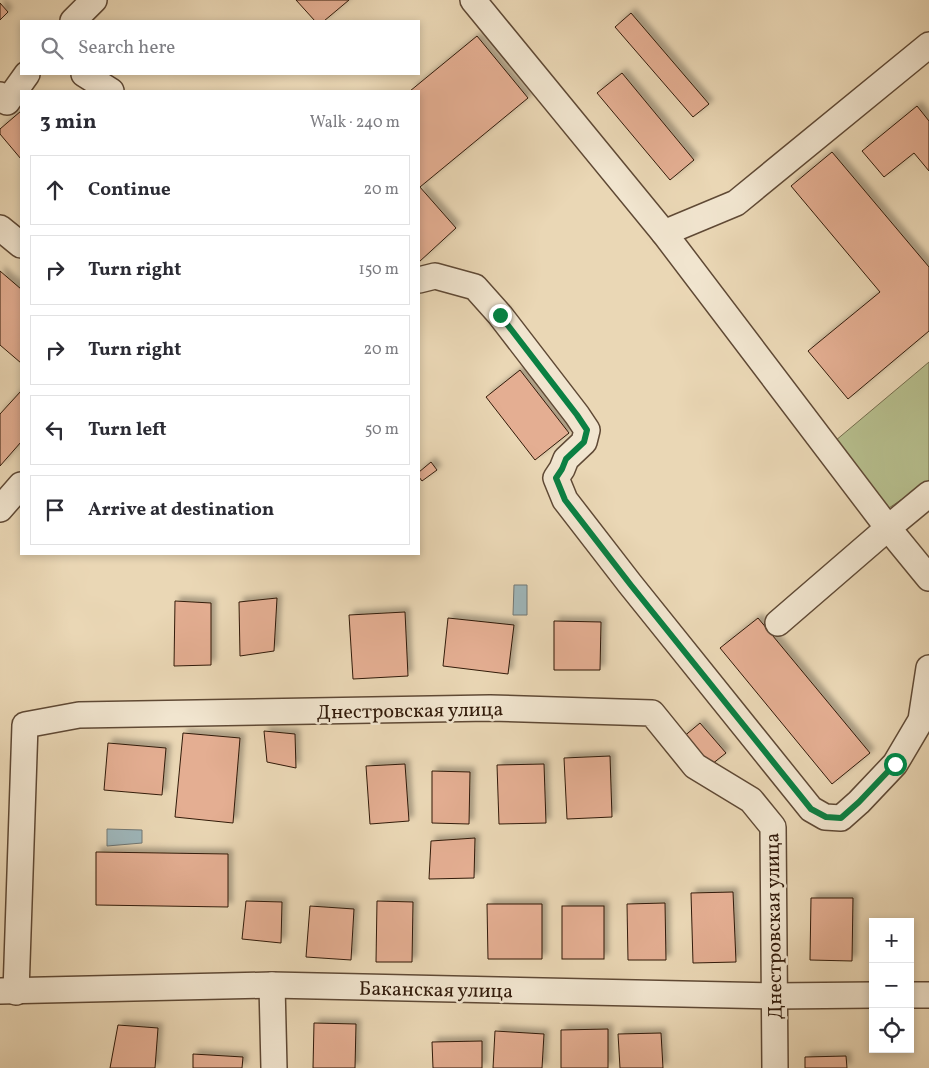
<!DOCTYPE html>
<meta charset="utf-8">
<style>
body{margin:0;font-family:Vollkorn,serif;background:#f2f2f3;color:#2b2b33}
.controls{position:absolute;right:15px;bottom:15px;display:grid;overflow:hidden;border-radius:0px;box-shadow:0 2px 8px #0003}
.controls button{width:45px;height:45px;display:grid;place-items:center;padding:0;border:0;border-bottom:1px solid #e1e1e2;background:#fff;color:#2b2b33;font:25px sans-serif}
.stop{position:absolute;width:15px;height:15px;margin:-11px;border:4px solid #0b8043;border-radius:50%;background:#fff}
.stop.end{background:#0b8043;border-color:#fff;box-shadow:0 1px 5px #0008}
.list{margin:0;padding:0;list-style:none}
h2{display:flex;justify-content:space-between;align-items:center;height:65px;margin:0;padding:0 20px;font-size:21px}
h2 small{font-size:16px;font-weight:400;color:#7c7c81}
.list li{display:grid;grid-template-columns:32px 1fr auto;gap:15px;align-items:center;box-sizing:border-box;height:70px;margin:0 10px 10px;padding:0 10px;border:1px solid #e1e1e2;border-radius:0px}
.list b{display:block;font-size:19px;white-space:nowrap}
.list em{font-size:16px;font-style:normal;color:#7c7c81}
.icon{flex:none;width:28px;height:28px;fill:none;stroke:currentColor;stroke-width:2;stroke-linecap:round;stroke-linejoin:round}
.map{position:relative;flex:none;width:929px;height:1068px;overflow:hidden}
.search{position:absolute;background:#fff;box-shadow:0 2px 8px #0003;left:20px;top:20px;width:400px;height:55px;display:flex;align-items:center;gap:12px;box-sizing:border-box;padding:0 18px;border-radius:0px;color:#7c7c81;font-size:19px}
.panel{position:absolute;background:#fff;box-shadow:0 2px 8px #0003;left:20px;top:90px;width:400px;height:465px;border-radius:0px}
.map>svg:first-child{display:block}
.green{fill:#b6be8d;stroke:#746c4c}
.water{fill:#9eb6ba;stroke:#727874}
.building{fill:#e4ae92;stroke:#311a0a;filter:url(#shadow)}
.lines{fill:none;stroke-linecap:round;stroke-linejoin:round}
.minor-casing{stroke:#5f4935;stroke-width:28}
.minor{stroke:#f1e5cf;stroke-width:25}
.route{stroke:#0b8043;stroke-width:6}
.labels{text-anchor:middle;stroke-width:5;stroke-linejoin:round;paint-order:stroke}
.street-label{font-size:20px;fill:#311a0a;stroke:#f1e5cf}
</style>
<div class="map">
<svg width="929" height="1068" viewBox="0 0 929 1068">
<defs>
<filter id="shadow"><feDropShadow dx="4.5" dy="-4.5" stdDeviation="2.5" flood-color="#0004"/></filter>
</defs>
<rect width="100%" height="100%" fill="#ead7b5"/>
<filter id="stains"><feTurbulence type="fractalNoise" baseFrequency=".004" numOctaves="4"/><feColorMatrix values="0 0 0 0 .2 0 0 0 0 .09 0 0 0 0 .02 0 0 0 .5 -.17"/></filter>
<radialGradient id="worn" r=".72"><stop offset=".6" stop-color="#630" stop-opacity="0"/><stop offset="1" stop-color="#630" stop-opacity=".3"/></radialGradient>
<path class="green" d="M929,362V481L886,510L835,441Z"/>
<g class="water">
<path d="M514,585H527V615H513Z"/>
<path d="M107,829L142,830V843L107,846Z"/>
</g>
<g class="building">
<path d="M296,0H349L324,21H315Z"/>
<path d="M0,3L8,12L0,20Z"/>
<path d="M631,13L709,104L693,117L615,27Z"/>
<path d="M477,36L528,98L420,187L419,186V91H410Z"/>
<path d="M622,73L694,160L670,180L597,93Z"/>
<path d="M917,106L929,121V171L914,153L884,177L862,151Z"/>
<path d="M21,111V159L0,134V129Z"/>
<path d="M832,152L929,267V331L848,399L808,351L880,292L791,186Z"/>
<path d="M419,186L456,228L419,262Z"/>
<path d="M0,271L21,289V363L0,345Z"/>
<path d="M520,370L569,433L535,460L486,397Z"/>
<path d="M21,391V442L0,466V414Z"/>
<path d="M431,462L437,470L422,481L419,477V472Z"/>
<path d="M277,598L274,651L240,656L239,602Z"/>
<path d="M175,601L211,603V665L174,666Z"/>
<path d="M405,612L408,676L353,679L349,615Z"/>
<path d="M448,618L514,625L508,674L443,666Z"/>
<path d="M758,618L870,753L832,784L720,648Z"/>
<path d="M554,621L601,622L600,670H554Z"/>
<path d="M700,723L726,753L707,768L682,738Z"/>
<path d="M264,731L295,734L296,768L267,762Z"/>
<path d="M183,733L240,738L233,823L175,817Z"/>
<path d="M108,743L166,748L162,795L104,790Z"/>
<path d="M610,756L612,817L567,819L564,758Z"/>
<path d="M405,764L409,821L370,824L366,766Z"/>
<path d="M544,764L546,823L499,824L497,765Z"/>
<path d="M432,771L470,772L469,824L432,823Z"/>
<path d="M475,838L474,878L429,879L431,841Z"/>
<path d="M96,852L228,854V907L96,905Z"/>
<path d="M733,892L736,962L693,963L691,893Z"/>
<path d="M811,898H853L852,961L810,960Z"/>
<path d="M246,901L282,902L281,943L242,939Z"/>
<path d="M377,901L413,902L412,962H376Z"/>
<path d="M665,903L666,960H628L627,904Z"/>
<path d="M487,904H542V959H488Z"/>
<path d="M310,906L354,909L351,960L306,957Z"/>
<rect x="562" y="906" width="42" height="53"/>
<path d="M314,1023L356,1024L355,1068H313Z"/>
<path d="M118,1025L158,1028L155,1068H110Z"/>
<path d="M608,1029V1068H561V1030Z"/>
<path d="M495,1031L544,1034L542,1068H493Z"/>
<path d="M661,1033L663,1068H620L618,1034Z"/>
<path d="M482,1041V1068H433L432,1042Z"/>
<path d="M193,1054L243,1057L242,1068H193Z"/>
<path d="M846,1056L847,1068H805V1057Z"/>
</g>
<g class="lines">
<defs>
<g id="minor">
<path d="M473,0L664,233L888,528L778,623"/>
<path d="M73,21L94,0"/>
<path d="M84,74L111,91"/>
<path d="M0,95L7,102L27,74"/>
<path d="M0,228L21,245"/>
<path d="M664,233L736,203L929,45"/>
<path d="M419,280L435,276L475,287L500,315L577,415L587,430L584,442L566,459L562,469L556,478L565,500L630,584L811,809L825,817L841,818L859,802L895,764L921,720L929,668"/>
<path d="M929,494L888,528L929,578"/>
<path d="M0,509L21,485"/>
<path d="M272,985L274,1068"/>
<path d="M0,991L272,985L775,996L873,995"/>
<path d="M16,992L25,725L79,715L490,708L652,713L695,766L751,800L773,827L775,1068"/>
<path d="M910,995H929"/>
</g>
</defs>
<use href="#minor" class="minor-casing"/>
<use href="#minor" class="minor"/>
</g>
<g class="lines">
<path class="route" d="M500,315L577,415L587,430L584,442L566,459L562,469L556,478L565,500L630,584L811,809L826,817L841,818L859,802L895,764"/>
</g>
<g class="labels">
<g class="street-label">
<text transform="translate(410 710) rotate(-1)" y="7">Днестровская улица</text>
<text transform="translate(773 926) rotate(-91)" y="7">Днестровская улица</text>
<text transform="translate(436 989) rotate(1)" y="7">Баканская улица</text>
</g>
</g>
<rect width="100%" height="100%" filter="url(#stains)"/>
<rect width="100%" height="100%" fill="url(#worn)"/>
</svg>
<div class="controls">
<button>+</button>
<button>−</button>
<button><svg class="icon" aria-label="locate" viewBox="0 0 24 24"><circle cx="12" cy="12" r="6"/><path d="M12 2v4M12 18v4M2 12h4M18 12h4"/></svg></button>
</div>
<div class="stop" style="left:895px;top:764px"></div>
<div class="stop end" style="left:500px;top:315px"></div>
<div class="search"><svg class="icon" aria-label="search" viewBox="0 0 24 24"><circle cx="10" cy="10" r="6"/><path d="M15 15l6 6"/></svg>Search here</div>
<section class="panel">
<h2>3 min<small>Walk · 240 m</small></h2>
<ul class="list">
<li><svg class="icon" aria-label="ahead" viewBox="0 0 24 24"><path d="M12 20V5M6 11l6-6 6 6"/></svg><div><b>Continue</b></div><em>20 m</em></li>
<li><svg class="icon" aria-label="right" viewBox="0 0 24 24"><path d="M7 20v-9h11M14 6l5 5-5 5"/></svg><div><b>Turn right</b></div><em>150 m</em></li>
<li><svg class="icon" aria-label="right" viewBox="0 0 24 24"><path d="M7 20v-9h11M14 6l5 5-5 5"/></svg><div><b>Turn right</b></div><em>20 m</em></li>
<li><svg class="icon" aria-label="left" viewBox="0 0 24 24"><path d="M17 20v-9H6M10 6l-5 5 5 5"/></svg><div><b>Turn left</b></div><em>50 m</em></li>
<li><svg class="icon" aria-label="arrive" viewBox="0 0 24 24"><path d="M6 21V4h12l-3 4 3 4H6"/></svg><div><b>Arrive at destination</b></div></li>
</ul>
</section>
</div>
